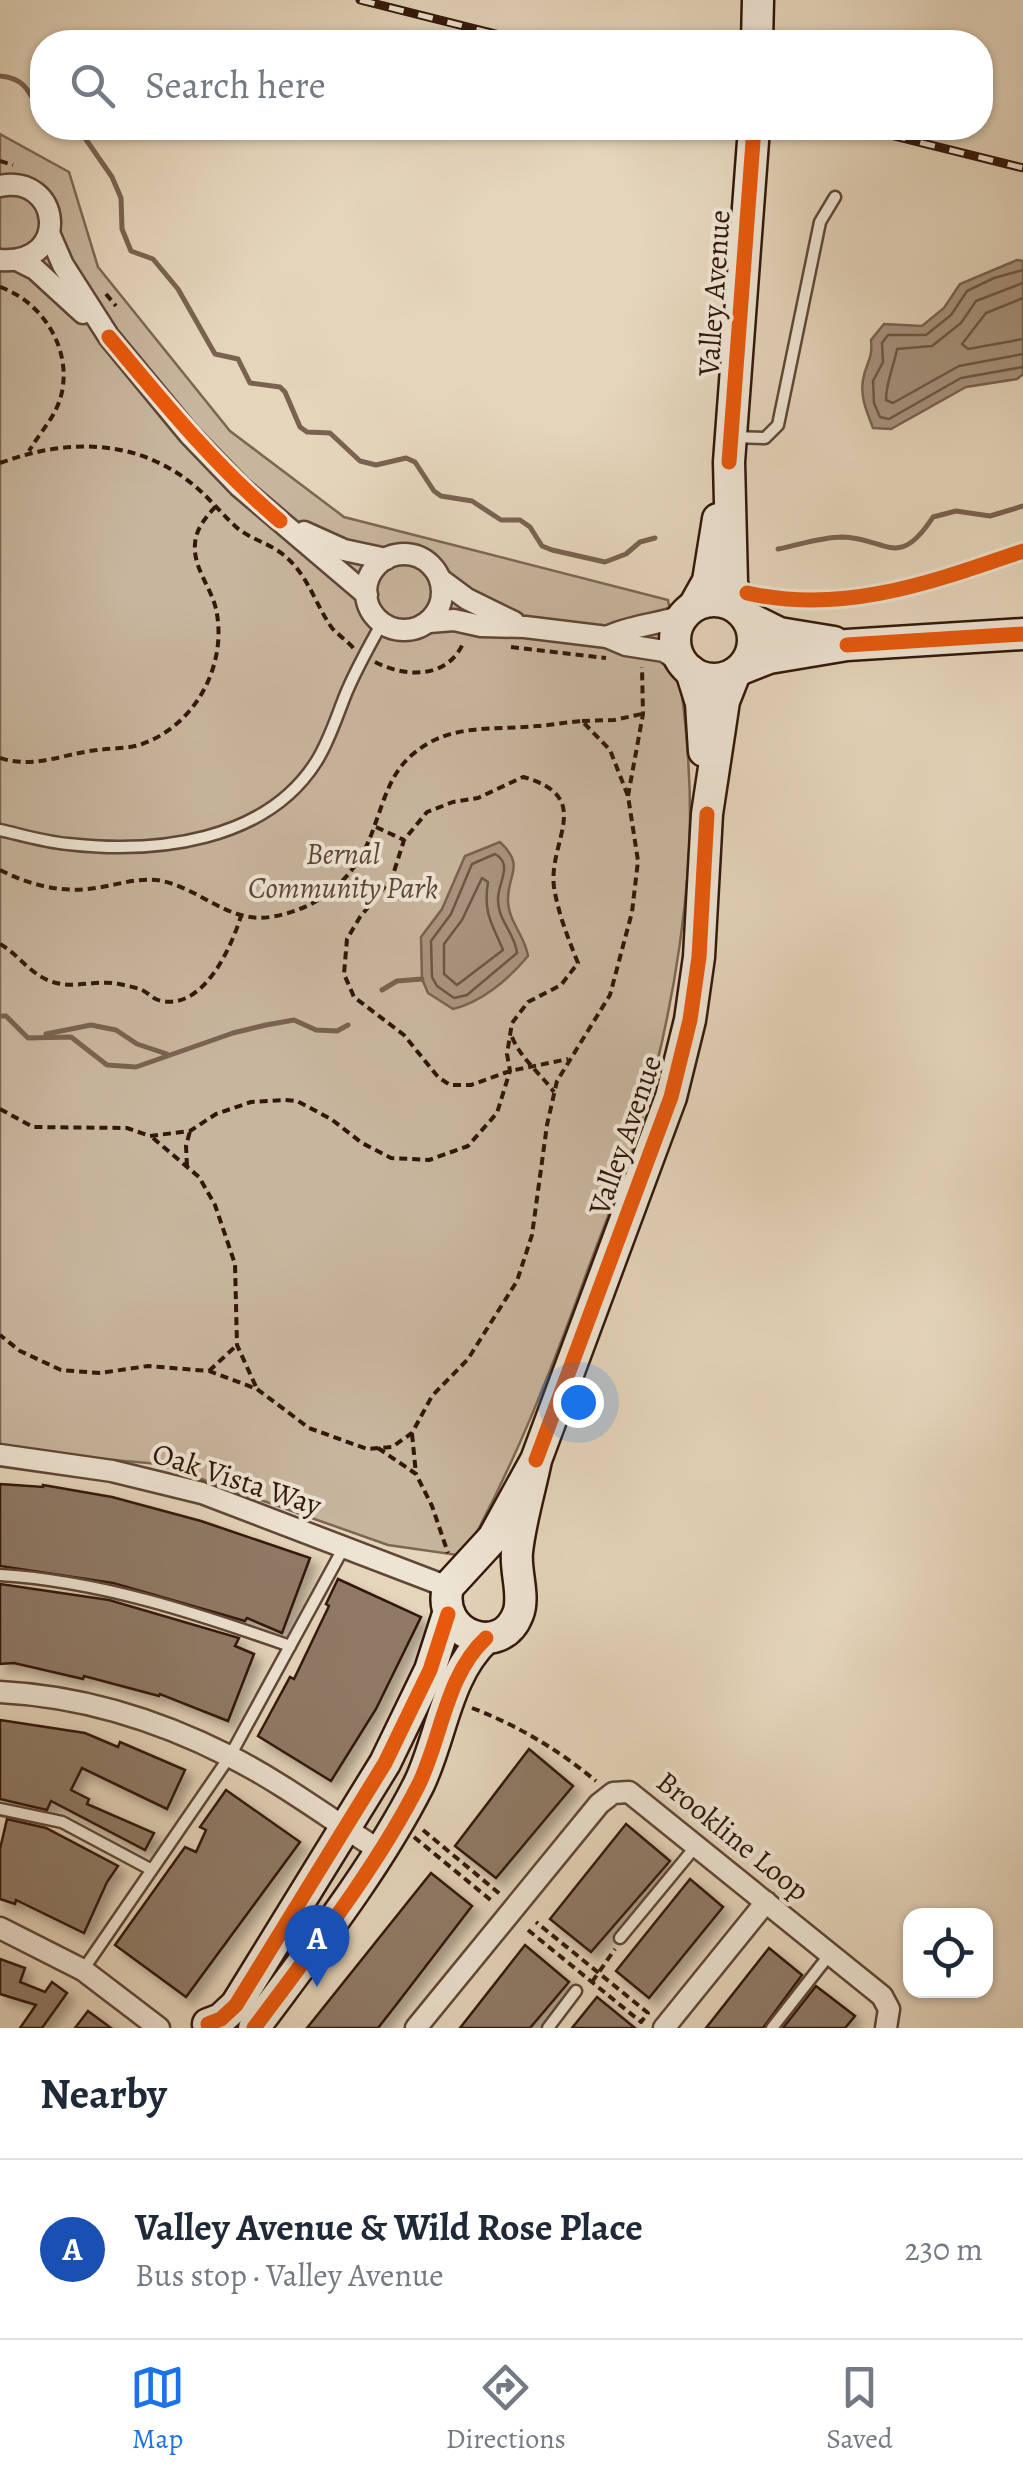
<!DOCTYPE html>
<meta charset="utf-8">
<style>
body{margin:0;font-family:Alegreya,serif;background:#f2f2f3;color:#1f2937}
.controls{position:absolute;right:30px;bottom:30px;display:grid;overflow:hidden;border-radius:20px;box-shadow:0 2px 8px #0004}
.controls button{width:90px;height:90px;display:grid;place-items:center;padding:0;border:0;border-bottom:2px solid #e0e1e3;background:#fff;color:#1f2937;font:50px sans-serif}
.you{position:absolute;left:578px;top:1402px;width:35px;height:35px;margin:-25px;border:8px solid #fff;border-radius:50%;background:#1a73e8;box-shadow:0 0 0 15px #1a73e833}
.badge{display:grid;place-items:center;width:65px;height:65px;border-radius:50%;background:#1a73e8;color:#fff;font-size:32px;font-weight:700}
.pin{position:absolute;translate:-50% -82px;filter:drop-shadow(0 2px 5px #0008)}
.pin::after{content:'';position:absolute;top:52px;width:35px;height:30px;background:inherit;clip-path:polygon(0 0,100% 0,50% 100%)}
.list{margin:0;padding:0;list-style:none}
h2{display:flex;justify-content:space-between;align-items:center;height:130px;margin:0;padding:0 40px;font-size:42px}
h2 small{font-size:32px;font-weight:400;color:#747a83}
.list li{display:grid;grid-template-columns:65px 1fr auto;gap:30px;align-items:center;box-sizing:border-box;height:180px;padding:0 40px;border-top:2px solid #e0e1e3}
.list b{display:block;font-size:38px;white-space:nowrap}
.list p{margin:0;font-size:32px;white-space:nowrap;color:#747a83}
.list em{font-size:32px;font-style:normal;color:#747a83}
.icon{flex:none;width:55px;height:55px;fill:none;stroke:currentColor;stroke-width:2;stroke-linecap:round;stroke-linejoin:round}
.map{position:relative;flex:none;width:1023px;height:2028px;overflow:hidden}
.search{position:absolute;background:#fff;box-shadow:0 2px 8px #0004;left:30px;right:30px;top:30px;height:110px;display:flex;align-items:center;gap:25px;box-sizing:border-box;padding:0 35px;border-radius:40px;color:#747a83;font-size:38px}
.sheet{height:310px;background:#fff}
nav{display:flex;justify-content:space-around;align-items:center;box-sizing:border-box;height:140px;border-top:2px solid #e0e1e3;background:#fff;font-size:28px;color:#747a83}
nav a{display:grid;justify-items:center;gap:5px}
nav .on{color:#1a73e8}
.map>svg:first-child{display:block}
.green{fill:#c7b59d;stroke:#7c6654;stroke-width:2.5}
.water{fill:#a8947f;stroke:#796250;stroke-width:2.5}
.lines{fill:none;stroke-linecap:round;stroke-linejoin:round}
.shore{stroke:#6d5644;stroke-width:2.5}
.stream{stroke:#796250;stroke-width:5}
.building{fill:#8f7a66;stroke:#32170a;stroke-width:2.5;filter:url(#shadow)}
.lane-casing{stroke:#5f4636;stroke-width:15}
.street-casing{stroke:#5f4636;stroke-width:25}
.secondary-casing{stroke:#32170a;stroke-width:35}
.path{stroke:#32170a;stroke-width:4;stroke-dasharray:8 5;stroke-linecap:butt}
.lane{stroke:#eee4d3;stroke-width:10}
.street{stroke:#eee4d3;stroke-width:20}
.secondary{stroke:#eee4d3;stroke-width:30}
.rail-casing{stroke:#32170a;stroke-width:9}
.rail{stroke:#eee4d3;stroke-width:5;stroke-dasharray:15;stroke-linecap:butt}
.cycleway-casing{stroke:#eee4d3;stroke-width:21}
.cycleway{stroke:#e8590c;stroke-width:15}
.labels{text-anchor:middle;stroke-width:8;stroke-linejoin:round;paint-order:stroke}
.street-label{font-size:30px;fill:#32170a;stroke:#eee4d3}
.park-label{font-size:30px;font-style:italic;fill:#5f4636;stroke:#eee4d3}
</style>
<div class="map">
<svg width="1023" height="2028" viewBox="0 0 1023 2028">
<defs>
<filter id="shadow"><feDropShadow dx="7" dy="7" stdDeviation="5" flood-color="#0004"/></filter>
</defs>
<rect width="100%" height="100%" fill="#e5d5bb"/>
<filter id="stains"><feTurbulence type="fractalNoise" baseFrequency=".002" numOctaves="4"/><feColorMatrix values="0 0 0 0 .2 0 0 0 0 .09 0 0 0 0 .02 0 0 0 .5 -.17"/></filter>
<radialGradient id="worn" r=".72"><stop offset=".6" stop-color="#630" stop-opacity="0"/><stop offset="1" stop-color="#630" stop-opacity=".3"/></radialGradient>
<path class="green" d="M0,134L69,172L98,267L230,431L344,517L668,600C683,689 695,780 688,870C681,958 664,1046 639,1130C624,1178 604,1225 587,1272C552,1369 514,1466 464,1556L388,1545L159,1464L0,1450Z"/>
<g class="water">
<path d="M1017,260L1023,261V374L1017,379L966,387L891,429L873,428C867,412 860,397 863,380C866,362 873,360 871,340L884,324L922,326L944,308L960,284Z"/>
<path d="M500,842C526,867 507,873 508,902C509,922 525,936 528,956C509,979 482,1002 453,1009L428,993L422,979L421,937L442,909L465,856Z"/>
</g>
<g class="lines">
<g class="shore">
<path d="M1023,270L994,278L967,291L951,315L926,335H888L882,343L883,362L873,381L874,403L880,417L889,419L961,378L1023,367"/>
<path d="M1023,283L976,301L961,323L932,346L897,349C894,366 886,382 886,400L893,403L959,366L1023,354"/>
<path d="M1023,298L986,313L962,344L968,349L1023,339"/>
<path d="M495,854C513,864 499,881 498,898C497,920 515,933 517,953L467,995L454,998L437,986L432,977L431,941L451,914L472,864Z"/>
<path d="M482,878L488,882C483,914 492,923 503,950L457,985L444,974V944L462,920Z"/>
</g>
<g class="stream">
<path d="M0,76C27,78 30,95 42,116"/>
<path d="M78,128L112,177L121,198L122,229L131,251L153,259L178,289L215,354L238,359L250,383L280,387L285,392L300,427L307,432L330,433L360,461L376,465L406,458L415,462L434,491L441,496L472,501L501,520H520L530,527L542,546L552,550L605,562L626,554L640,542L655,538"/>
<path d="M778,549C798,545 822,537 842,537C887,538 898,571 933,517L956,511L990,516L1023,506"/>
<path d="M382,990L397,981L422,979"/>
<path d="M0,1016H6L28,1038L71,1037L107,1065L136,1067L233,1033L266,1025L294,1020L316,1030L337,1031L348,1025"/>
<path d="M46,1034L91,1025L116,1030L137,1044L167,1054"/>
</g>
</g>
<g class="building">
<path d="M0,1484L43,1487V1485L112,1497L201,1521L310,1558L282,1633L247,1618L245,1621L113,1583L0,1566Z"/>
<path d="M338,1579L421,1617L376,1709L331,1781L258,1736L290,1677L294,1679L329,1606L326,1604Z"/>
<path d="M0,1584L109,1600L239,1638L235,1646L254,1654L228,1721L160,1694L159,1696L84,1676L83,1679L14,1663L0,1664Z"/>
<path d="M0,1720L85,1733L118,1747L120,1742L185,1770L167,1809L82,1768L71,1790L89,1799L87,1804L154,1833L145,1850L51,1801L47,1810L0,1799Z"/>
<path d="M529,1749L573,1786L496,1878L455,1846Z"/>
<path d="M226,1790L300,1842L186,1997L115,1945L185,1847L196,1852L206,1830L200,1827Z"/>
<path d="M7,1819L46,1828L118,1866L107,1882L84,1933L16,1900L15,1904L0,1899V1849Z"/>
<path d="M626,1824L670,1861L591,1952L550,1919Z"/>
<path d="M431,1873L472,1906L396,2005L378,2028H307Z"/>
<path d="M690,1879L723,1907L649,1998L616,1971Z"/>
<path d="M525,1945L569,1982L530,2028H460Z"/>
<path d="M769,1948L802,1975L763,2028H706Z"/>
<path d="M0,1959L25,1968L20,1982L45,1992L52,1982L67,1993L42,2028H20L36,2005L0,1994Z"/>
<path d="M816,1986L855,2016L845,2028H783Z"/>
<path d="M597,1997L635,2028H572Z"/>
<path d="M88,2011L111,2028H75Z"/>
</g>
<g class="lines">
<defs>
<g id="lane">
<path d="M732,437L765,438L778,425L820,222L835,197"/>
<path d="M0,830C22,835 45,842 68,844C155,854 265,842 316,762C330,740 337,715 347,691C357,668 369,646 382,623"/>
<path d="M0,1575C100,1581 196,1613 290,1646"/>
<path d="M0,1809L62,1822L150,1869"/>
<path d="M620,1938L696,1846"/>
<path d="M83,1970L230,1756L344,1547"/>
<path d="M548,2028L576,1991"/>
<path d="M772,2028L830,1954"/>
</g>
<g id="street">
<path d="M0,186C60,173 73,265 0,260"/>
<path d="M49,233L63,265L109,337L189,434L240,487L367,595"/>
<path d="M19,261L35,269L83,313"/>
<path d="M304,532L344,550L386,559"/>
<circle cx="404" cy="592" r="38"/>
<path d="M440,579L467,599L514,622"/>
<path d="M429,622L454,620L481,626L525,627L607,637L626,645L664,651L684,664"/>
<path d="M607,637C631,625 658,625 684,615"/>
<path d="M0,1455L112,1471L202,1493L448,1587"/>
<path d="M0,1692C79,1696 158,1720 229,1756C281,1782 330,1819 379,1850"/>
<path d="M0,1928L83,1970L159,2028"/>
<path d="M416,2028L599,1804L613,1793L629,1792L882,1996L889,2009L886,2028"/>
<path d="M664,2028L766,1902"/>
</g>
<g id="secondary">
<path d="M757,42L758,0"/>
<circle cx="714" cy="640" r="39"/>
<path d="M694,606L708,581L718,519"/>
<path d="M739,609L732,583L729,462L754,128"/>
<path d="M747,617L779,633L834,642"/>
<path d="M741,669L769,658L847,645L1023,634"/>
<path d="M691,671L701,703L704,751"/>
<path d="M536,1460C530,1490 520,1522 517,1552C515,1572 525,1596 518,1614C501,1659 436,1635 448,1587L493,1538L536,1460L671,1097L690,1020L699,957L707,814L720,728L724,701L735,673"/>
<path d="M208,2024L221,2019L236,2005L385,1763L430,1670L448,1614"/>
<path d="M254,2028C311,1951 376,1869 419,1784C442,1736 446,1675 486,1638"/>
</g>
</defs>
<use href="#lane" class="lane-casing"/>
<use href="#street" class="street-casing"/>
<use href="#secondary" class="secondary-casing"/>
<g class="path">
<path d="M0,161L13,165"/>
<path d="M0,287C43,302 73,350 61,396C55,418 40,432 29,451"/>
<path d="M106,294L116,306"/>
<path d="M0,463C68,438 138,438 196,487C210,499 221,513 234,525C248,539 271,543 286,557C309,577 315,604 332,628C339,636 348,641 354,649"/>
<path d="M511,647L606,658"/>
<path d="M375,662C406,678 449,679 464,641"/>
<path d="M582,721L614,720L642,714"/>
<path d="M0,758C34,769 63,754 97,750C111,748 128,749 142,744C196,725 228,664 216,609C211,587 193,568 195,544C196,528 206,517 217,505"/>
<path d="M628,796L643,714L642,667"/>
<path d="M376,827L404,840"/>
<path d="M0,870C28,884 56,892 88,889C111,887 132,878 156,880C197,885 228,924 270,917C322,909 358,876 374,827C384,801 390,773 413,754C451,722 492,731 537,726C552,725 567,722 582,721L610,750L628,796L638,861L632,912L610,995L557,1081L547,1125L532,1235L517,1281L468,1359L432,1396L412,1433L392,1447L367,1449L309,1428L257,1389L209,1371L148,1366L100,1373L61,1370L20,1351L0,1335"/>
<path d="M0,944C18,954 29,973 50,981C72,990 97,979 119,984C127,986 135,987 142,990C150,994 154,1000 162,1001C204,1009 231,948 241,916"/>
<path d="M512,1037C521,1059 540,1073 554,1092"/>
<path d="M0,1109L33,1127L127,1128L150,1136L190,1131L216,1114L251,1102L285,1100L297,1101L331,1119L362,1143L391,1158L429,1160L468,1146L497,1113L510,1071L507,1054L512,1023L528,1002L561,985L578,963C568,938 558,913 554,887C548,840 596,797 523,777L478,798L453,802L427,812L404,840L392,878L360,917L347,939L344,974L354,997L404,1035L438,1077L450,1085H471L510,1071L568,1059"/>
<path d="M153,1138L199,1177L215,1205L235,1264L237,1345L257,1389"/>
<path d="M187,1166L186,1146L190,1131"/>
<path d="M209,1371L237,1345"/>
<path d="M412,1434L416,1474"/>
<path d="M378,1448L416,1474L432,1506L448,1553"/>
<path d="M472,1708C519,1726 557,1749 596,1781"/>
<path d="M423,1830L500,1894"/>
<path d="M414,1837L493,1902"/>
<path d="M528,1930L641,2022L648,2013L536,1922"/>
<path d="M592,1982L615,1949"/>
</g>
<use href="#lane" class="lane"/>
<use href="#street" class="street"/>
<use href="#secondary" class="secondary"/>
<defs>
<g id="rail">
<path d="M360,0L527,42"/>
<path d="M862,128L1023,168"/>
</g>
</defs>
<use href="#rail" class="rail-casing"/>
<use href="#rail" class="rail"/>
<defs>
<g id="cycleway">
<path d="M109,337C163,402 215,466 280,521"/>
<path d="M729,462L754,128"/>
<path d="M747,593C844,615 932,582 1023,551"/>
<path d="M847,645L1023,634"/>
<path d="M536,1460L671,1097L690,1020L699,957L707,814"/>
<path d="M208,2024L221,2019L236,2005L385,1763L430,1670L448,1614"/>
<path d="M254,2028C311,1951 376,1869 419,1784C442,1736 446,1675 486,1638"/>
</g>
</defs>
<use href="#cycleway" class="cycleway-casing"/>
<use href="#cycleway" class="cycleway"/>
</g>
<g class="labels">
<g class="street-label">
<text transform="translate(714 293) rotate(-86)" y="10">Valley Avenue</text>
<text transform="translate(625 1135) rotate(-71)" y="10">Valley Avenue</text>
<text transform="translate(237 1479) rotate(18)" y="10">Oak Vista Way</text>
<text transform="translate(733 1836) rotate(39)" y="10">Brookline Loop</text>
</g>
<g class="park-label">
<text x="343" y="864">Bernal<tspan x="343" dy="34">Community Park</tspan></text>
</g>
</g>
<rect width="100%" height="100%" filter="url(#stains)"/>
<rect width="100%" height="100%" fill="url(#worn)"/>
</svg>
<div class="controls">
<button><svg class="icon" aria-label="locate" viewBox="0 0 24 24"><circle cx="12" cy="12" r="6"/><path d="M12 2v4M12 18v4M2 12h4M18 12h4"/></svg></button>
</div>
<div class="you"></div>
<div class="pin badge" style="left:317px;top:1987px;background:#1a4fb4">A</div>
<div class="search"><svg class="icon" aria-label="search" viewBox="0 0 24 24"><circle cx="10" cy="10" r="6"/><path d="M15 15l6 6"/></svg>Search here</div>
</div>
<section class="sheet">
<h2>Nearby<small></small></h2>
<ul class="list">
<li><span class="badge" style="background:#1a4fb4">A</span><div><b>Valley Avenue &amp; Wild Rose Place</b><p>Bus stop · Valley Avenue</p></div><em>230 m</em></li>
</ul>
</section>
<nav>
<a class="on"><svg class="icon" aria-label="map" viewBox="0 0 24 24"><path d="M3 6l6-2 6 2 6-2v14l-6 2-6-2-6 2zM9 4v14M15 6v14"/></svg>Map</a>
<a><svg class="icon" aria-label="directions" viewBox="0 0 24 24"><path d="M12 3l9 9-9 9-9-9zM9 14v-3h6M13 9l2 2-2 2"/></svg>Directions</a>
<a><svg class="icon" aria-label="saved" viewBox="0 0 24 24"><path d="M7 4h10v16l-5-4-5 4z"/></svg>Saved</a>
</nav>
